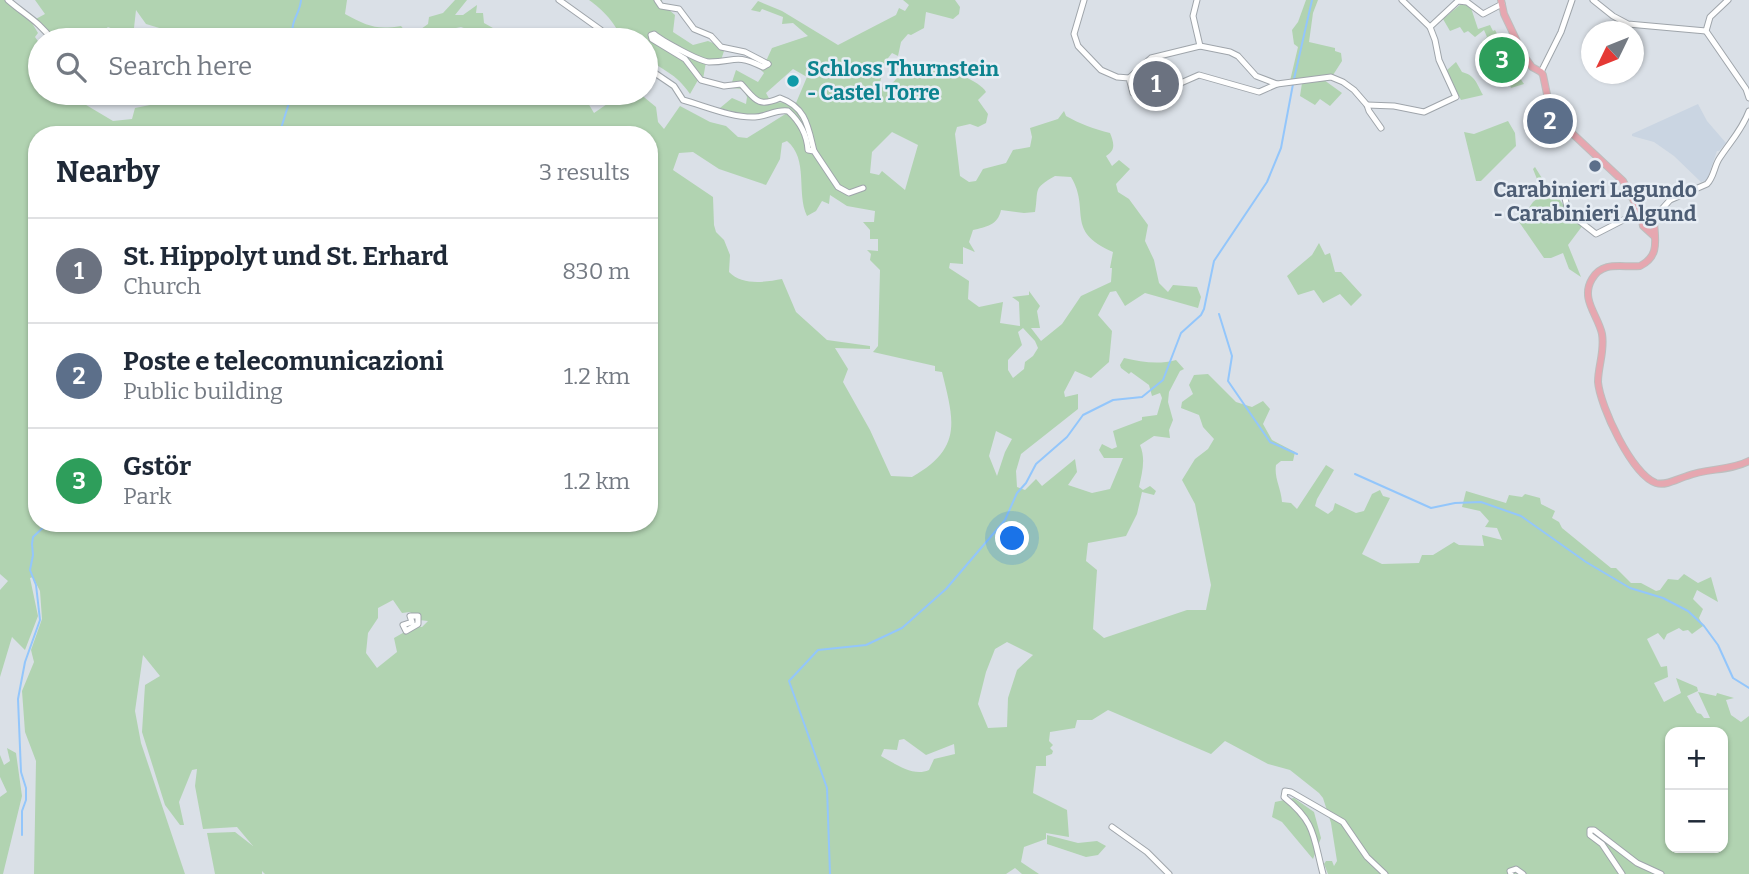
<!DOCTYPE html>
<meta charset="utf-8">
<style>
body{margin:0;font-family:Bitter,serif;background:#f2f2f3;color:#1f2937}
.controls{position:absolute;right:21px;bottom:21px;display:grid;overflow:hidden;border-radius:14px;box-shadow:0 2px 5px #0004}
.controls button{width:63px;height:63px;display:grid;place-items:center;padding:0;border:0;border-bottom:2px solid #e0e1e3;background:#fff;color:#1f2937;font:35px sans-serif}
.compass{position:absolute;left:1581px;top:21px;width:63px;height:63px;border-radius:50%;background:#fff;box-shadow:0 2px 5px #0004;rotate:227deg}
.you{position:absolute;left:1013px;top:539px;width:24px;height:24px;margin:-18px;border:5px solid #fff;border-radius:50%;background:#1a73e8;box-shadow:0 0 0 10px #1a73e833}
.badge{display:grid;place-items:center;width:46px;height:46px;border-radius:50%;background:#111827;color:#fff;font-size:23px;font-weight:700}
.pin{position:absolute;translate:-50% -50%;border:4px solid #fff;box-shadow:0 2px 7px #0006}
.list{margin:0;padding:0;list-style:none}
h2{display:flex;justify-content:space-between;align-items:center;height:91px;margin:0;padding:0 28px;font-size:30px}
h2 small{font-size:23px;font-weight:400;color:#747a83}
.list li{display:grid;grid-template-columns:46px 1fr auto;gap:21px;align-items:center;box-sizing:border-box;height:105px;padding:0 28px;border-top:2px solid #e0e1e3}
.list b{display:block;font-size:26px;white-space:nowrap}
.list p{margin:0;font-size:23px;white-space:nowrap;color:#747a83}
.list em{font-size:23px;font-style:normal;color:#747a83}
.icon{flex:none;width:38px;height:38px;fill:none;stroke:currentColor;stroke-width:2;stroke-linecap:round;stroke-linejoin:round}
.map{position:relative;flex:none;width:1749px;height:874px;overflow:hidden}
.search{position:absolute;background:#fff;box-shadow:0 2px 5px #0004;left:28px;top:28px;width:630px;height:77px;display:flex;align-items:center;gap:18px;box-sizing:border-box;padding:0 24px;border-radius:38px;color:#747a83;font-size:26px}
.panel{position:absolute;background:#fff;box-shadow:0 2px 5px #0004;left:28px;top:126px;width:630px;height:406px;border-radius:28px}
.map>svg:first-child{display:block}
.built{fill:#cad5e2}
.green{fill:#b1d3b1;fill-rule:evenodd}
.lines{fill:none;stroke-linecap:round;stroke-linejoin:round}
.stream{stroke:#93c6fb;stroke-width:2}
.minor-casing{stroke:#9fa5ab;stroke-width:7}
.major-casing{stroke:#bdbebe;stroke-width:8}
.minor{stroke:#fff;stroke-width:5}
.major{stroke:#e6a7b0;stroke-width:6}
.culture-dot{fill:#0f9aa8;stroke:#e7edf4;stroke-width:2.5}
.service-dot{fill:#5c6f8a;stroke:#e7edf4;stroke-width:2.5}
.labels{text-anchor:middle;stroke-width:5;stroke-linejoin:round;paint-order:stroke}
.culture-label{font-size:21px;font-weight:bold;fill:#0d838f;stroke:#e7edf4;text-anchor:start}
.service-label{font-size:21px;font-weight:bold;fill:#4e5e75;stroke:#e7edf4}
</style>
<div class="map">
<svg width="1749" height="874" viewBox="0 0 1749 874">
<rect width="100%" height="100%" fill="#dae0e7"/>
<path class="built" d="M1698,104L1707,121L1726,143L1719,151H1717L1707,180L1701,182L1674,156L1654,142L1632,136V134Z"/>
<g class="green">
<path d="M0,0H9L7,3L32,23L38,33L35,37L40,44V93H66L113,121L132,119L135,108L150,105L142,93L150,96L152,93H539L544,97H556L559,93H590L585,98L594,113L610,102V93H639L656,107L658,122L664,129L680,106L710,122L726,126L738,137L747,138L787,113L743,115L720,108L732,98L746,104L747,97L743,89L730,88L736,70L758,82L764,73L757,66L767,59L772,48L808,36L793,23L782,24L783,17L762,9L760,12L751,10L758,1L782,11L838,45L896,15L899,8L905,11L909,5L903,0H955L960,7L959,14L953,19L926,12L924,28L911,35L908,34L901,42L898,56L892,53L885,62L880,83L883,88C898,82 899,76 900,60L910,64L906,73L910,78C914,75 919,70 924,68C938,64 980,80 986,92L978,100L988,114L986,123L978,127L970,124L957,127L955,134L960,176L969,182L976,181L983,169L1006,163L1013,150L1030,147L1032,137L1030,128L1058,119L1064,111L1066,116C1080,124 1094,129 1110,133C1114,143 1116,150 1106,156L1112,166L1119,160L1130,169L1116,184L1118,192L1129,199L1148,225L1145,241L1154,260L1159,283L1168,292L1173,285L1197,287L1201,297L1198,308L1145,293L1125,306L1116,291L1110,292L1098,315L1112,331L1109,362L1091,378L1075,371L1064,392L1065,397L1078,394V409L1021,454L1016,471L1017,487L1025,490L1036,479L1042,486L1075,459L1077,472L1068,485L1092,493L1110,489L1123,458H1104L1099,450L1102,444L1112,449L1117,447L1113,431L1142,420V417L1157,415L1162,398L1160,393L1152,396L1149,385L1131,372L1129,374L1121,368L1120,365L1124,358C1142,362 1158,365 1176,360L1184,369L1180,371L1169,392L1168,402L1173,420L1169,430L1170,438L1154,436L1140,445C1146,459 1142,473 1139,487L1143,490L1150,486L1156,491L1154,495L1142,492L1137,514L1126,536L1088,543L1086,561L1097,570L1093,629L1104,638L1187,610H1206L1211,585L1195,504L1182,480L1195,459L1208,449L1214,439L1203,427L1199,415L1181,408L1182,402L1193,394L1189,385L1194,375L1208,374L1236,402L1252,407L1263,401L1270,409L1263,424L1272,440L1295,452L1293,461H1281L1276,465C1274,478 1281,488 1282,502L1291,503L1297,509L1326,465L1334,470L1317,499L1315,506L1328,514L1333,510L1335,503L1356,513L1364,511L1372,494L1380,490L1383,496L1390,498L1362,554L1382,564L1419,563L1422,555H1433L1454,542L1459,545L1484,546L1482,535L1502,540L1497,528L1485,527L1489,521L1480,511L1462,507L1466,491L1506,503L1509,495L1522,497L1525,494L1540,498L1541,504L1555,511L1552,518L1559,522L1562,528L1611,568H1616L1631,583H1641L1656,591L1660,590L1668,579L1678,580L1684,574L1698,583L1711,577L1718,602L1697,590L1693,599L1703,609L1699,618L1703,626L1692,634L1688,630L1683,631L1679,628L1667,634L1664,640L1658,633L1647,639L1661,667L1667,666L1668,677L1654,683L1664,702L1681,693L1676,678L1697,687L1698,691L1687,696L1697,713L1701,714L1704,718H1710L1698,692L1716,696L1717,693L1734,698L1726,700L1731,715L1741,722L1749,716V874H1328L1324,864L1326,861H1332L1334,866L1337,861L1331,823L1323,798L1319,793L1290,770L1268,764L1225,741L1211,754L1108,710L1092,720H1077L1075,728L1050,732L1049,741L1053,745L1050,748L1053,751L1052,754L1046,756V766H1036L1033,793L1067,810L1069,837L1046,833V839L1024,847L1021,862L1039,874H1022L1015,868L1006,874H265L262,871V874H215L207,833L235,832L253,846L237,827L203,829L195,786L197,769L192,770L179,802L184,825H180L165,805L142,732L145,685L160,676L143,655L135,711L141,743L185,874H34L36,761L25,732L22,691L34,662L31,650L42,619L40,591L33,577L30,578L38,616L25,650L12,637L0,677V590L8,581L0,574ZM793,69L807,77L796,103L771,102L766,93ZM892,132L918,145L905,190L882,171L879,175L870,173L872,152ZM37,135H649V523H37ZM787,141C809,159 796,193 807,216L816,211L822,201L829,204L830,195L847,206L875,211L874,222H863L870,230V239H878V251L867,250L871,254L870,260L880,270L878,346L873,352L935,366V371L942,372C954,421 963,448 912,477L891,476L870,430L843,382L848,369L835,348L870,349V346L827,340L796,312L782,279C766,282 742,286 729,272L730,255L724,240L716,232L714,225L713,197L673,170L679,153L693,152L719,169L766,185L780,159L782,143ZM1055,176L1071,177C1091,210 1064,231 1113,252L1110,268H1112L1111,282L1081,296L1062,324L1041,341L1031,328H1040L1037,311L1040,306L1029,291V295L1012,297L1019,302L1020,326L1000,323L1003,302L979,307L968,299L969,281L949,268L950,263L963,264V247L975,252L969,242L973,230C986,227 998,225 1001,210L1024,213L1035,212C1039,189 1032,189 1055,176ZM1023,328L1035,341L1038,348L1033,356L1025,362L1024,369L1013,378L1008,370V360L1022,345L1018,332ZM996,431L1012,439L1005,452L997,476L989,456ZM393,600L402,613L410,612L419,620L428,621L422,627L415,626L394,638L397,652L377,668L366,653L368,633L378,618V608ZM1007,642L1033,655L1017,670L1008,698L1007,727L988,728L978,704L986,672L995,649ZM1670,732H1723V848H1670ZM904,739L926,755L954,744L955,754L934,759L929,770C913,777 896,764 881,756L884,749L897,750L899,740Z"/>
<path d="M35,0H347L345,14C368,26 375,30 401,26L406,32V40H162L166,30L146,24L136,10L134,28L123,33L108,27L100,33H83L72,40H52L34,20L45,14Z"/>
<path d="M455,0H467L455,15H463L477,5L476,13H483L484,23L500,32L511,34V40H481L483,35L461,27L436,32L439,40H423L421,29L428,24L429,17L443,13Z"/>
<path d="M589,0H662L661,3L675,15L673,32L693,45L708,41L725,48L721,60L706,62L703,79L698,80L690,94C675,72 664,72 646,57V40H621C618,25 602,9 589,0Z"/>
<path d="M1306,0H1318L1313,13L1309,42L1335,48V51L1341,53L1342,61L1333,75L1290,81L1298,47L1294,44L1292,30L1298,22Z"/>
<path d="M1461,4H1465L1471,8L1478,29L1490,25L1493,31L1495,30L1514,65L1513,68L1524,84L1511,88L1503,62L1497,63L1489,56L1485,46L1481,43L1487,37L1484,30L1475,37L1468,31L1464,33L1460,27L1450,31L1443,19Z"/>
<path d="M1456,62L1462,72C1475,75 1477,84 1483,95L1461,100L1446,71Z"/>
<path d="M1324,80L1342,93L1330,106L1320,99L1315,105L1300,96L1302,83Z"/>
<path d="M1508,121L1515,133L1516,146L1481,181H1476L1464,132L1474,134Z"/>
<path d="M1535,167L1548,188L1551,187L1564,206L1583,225L1568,245L1581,277L1569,269L1563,253L1551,258H1544L1517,219L1520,208L1526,212L1533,202L1543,194L1533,169Z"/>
<path d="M1319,243L1325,255L1330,253L1335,272H1341L1362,295L1351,306L1340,294L1323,303L1314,290L1298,295L1287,276L1312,255Z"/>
<path d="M7,748L16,753L22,796L3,874H0V797L7,792L0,777V755L4,765L10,761Z"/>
<path d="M1294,798L1314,812L1321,838L1313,859L1282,822L1272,817L1275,802Z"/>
<path d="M1047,835L1078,843L1097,841L1106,846L1098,855L1086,857L1047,844Z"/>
</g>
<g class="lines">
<g class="stream">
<path d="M289,40L293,35C290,21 300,14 301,0"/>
<path d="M1294,79L1312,0"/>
<path d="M279,135L292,93"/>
<path d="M1219,314L1232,356L1228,381L1270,442L1297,454"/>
<path d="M1355,474L1431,508L1455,503L1481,502L1521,516L1586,562L1630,588L1663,598L1688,611L1704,626L1718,645L1733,678L1749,688"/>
<path d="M22,835V811L26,800V788L21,772L18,699L25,662L40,620L36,585L30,570L33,555L32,544L33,537L48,523"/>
<path d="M830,874L827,788L789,681L818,650L866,645L902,628L946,589L1005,520L1017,493L1026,483L1036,464L1067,437L1083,415L1113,400L1142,397L1163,380L1181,333L1201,315L1204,309L1214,261L1267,182L1281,148L1293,84"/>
</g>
<defs>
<g id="minor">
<path d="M8,0C24,14 41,23 52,40"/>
<path d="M559,0L601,30L605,40"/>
<path d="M657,0L661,6L679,9L694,29L711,36L721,47L745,52L768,64"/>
<path d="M1084,0L1074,34L1078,46L1101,70L1117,77L1129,78L1133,93L1144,99L1153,101L1167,89L1199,75L1259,92L1277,84L1331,77L1343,82L1354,90L1367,105L1369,111L1381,128"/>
<path d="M1402,0L1430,27"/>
<path d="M1593,0L1613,16L1628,24L1706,31"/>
<path d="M1728,0L1710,17L1706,31L1746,89L1749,98"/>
<path d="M1200,46L1230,52L1238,56L1256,76L1277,84"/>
<path d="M768,64L763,67C734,53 736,62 709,62C699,61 662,41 654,34L651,35L652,39L685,59L701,80L724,86L741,84C755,99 757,108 780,98C806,107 808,127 814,151"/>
<path d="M646,67L674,86L683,100C705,106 732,118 755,117C766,117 776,109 788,111C799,121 807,135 808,150L814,151L838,187L849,193L863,188"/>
<path d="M1541,72L1561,32L1572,0"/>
<path d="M1129,78L1151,58L1200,46L1193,16L1197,0"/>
<path d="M1367,105L1394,106L1424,112L1456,97L1439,60L1435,40L1430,27L1458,1L1467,2L1483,14L1502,4"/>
<path d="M1565,198L1568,212L1596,234L1639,212"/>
<path d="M1653,219L1670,200L1707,184C1714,177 1714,167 1719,159C1730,142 1742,130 1749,111"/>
<path d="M410,616H418V624L406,631L403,625L412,622Z"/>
<path d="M1112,827L1147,852L1169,874"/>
<path d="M1323,874C1313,836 1316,823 1284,797L1285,791L1291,792L1343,822L1367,857L1385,874"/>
<path d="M1511,874L1510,871L1516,869L1523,874"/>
<path d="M1622,874L1602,844L1590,835V830H1594L1637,863L1661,874"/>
</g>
<g id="major">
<path d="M1501,0L1504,14L1524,56L1532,67L1541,72L1543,75L1548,99L1558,120L1623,181L1641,214L1643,226L1654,236"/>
<path d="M1641,214L1654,221C1655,240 1660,256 1640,266C1623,268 1603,260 1592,279C1580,299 1598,315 1602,334C1605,351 1598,366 1598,382C1600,406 1632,475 1656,483C1666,486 1677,479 1687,476C1707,468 1730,471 1749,461"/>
</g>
</defs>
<use href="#minor" class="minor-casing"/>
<use href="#major" class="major-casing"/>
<use href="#minor" class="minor"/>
<use href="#major" class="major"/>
</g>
<circle class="culture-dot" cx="793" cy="81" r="7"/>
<circle class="service-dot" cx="1595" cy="166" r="7"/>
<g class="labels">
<g class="culture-label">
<text x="807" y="76">Schloss Thurnstein<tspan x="807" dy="24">- Castel Torre</tspan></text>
</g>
<g class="service-label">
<text x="1595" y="197">Carabinieri Lagundo<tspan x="1595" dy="24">- Carabinieri Algund</tspan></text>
</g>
</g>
</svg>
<div class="controls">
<button>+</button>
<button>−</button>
</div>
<svg class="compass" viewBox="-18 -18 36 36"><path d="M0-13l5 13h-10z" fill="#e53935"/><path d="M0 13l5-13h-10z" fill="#747a83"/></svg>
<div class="you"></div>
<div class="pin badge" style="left:1156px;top:84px;background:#6b7280">1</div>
<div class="pin badge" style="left:1550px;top:121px;background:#5c6f8a">2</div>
<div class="pin badge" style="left:1502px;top:60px;background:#2e9e5b">3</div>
<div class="search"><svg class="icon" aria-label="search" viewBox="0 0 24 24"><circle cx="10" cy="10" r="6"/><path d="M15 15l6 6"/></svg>Search here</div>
<section class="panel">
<h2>Nearby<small>3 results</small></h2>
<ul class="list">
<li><span class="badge" style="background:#6b7280">1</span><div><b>St. Hippolyt und St. Erhard</b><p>Church</p></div><em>830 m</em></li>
<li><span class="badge" style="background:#5c6f8a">2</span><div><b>Poste e telecomunicazioni</b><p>Public building</p></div><em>1.2 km</em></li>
<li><span class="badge" style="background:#2e9e5b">3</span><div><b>Gstör</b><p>Park</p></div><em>1.2 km</em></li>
</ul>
</section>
</div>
